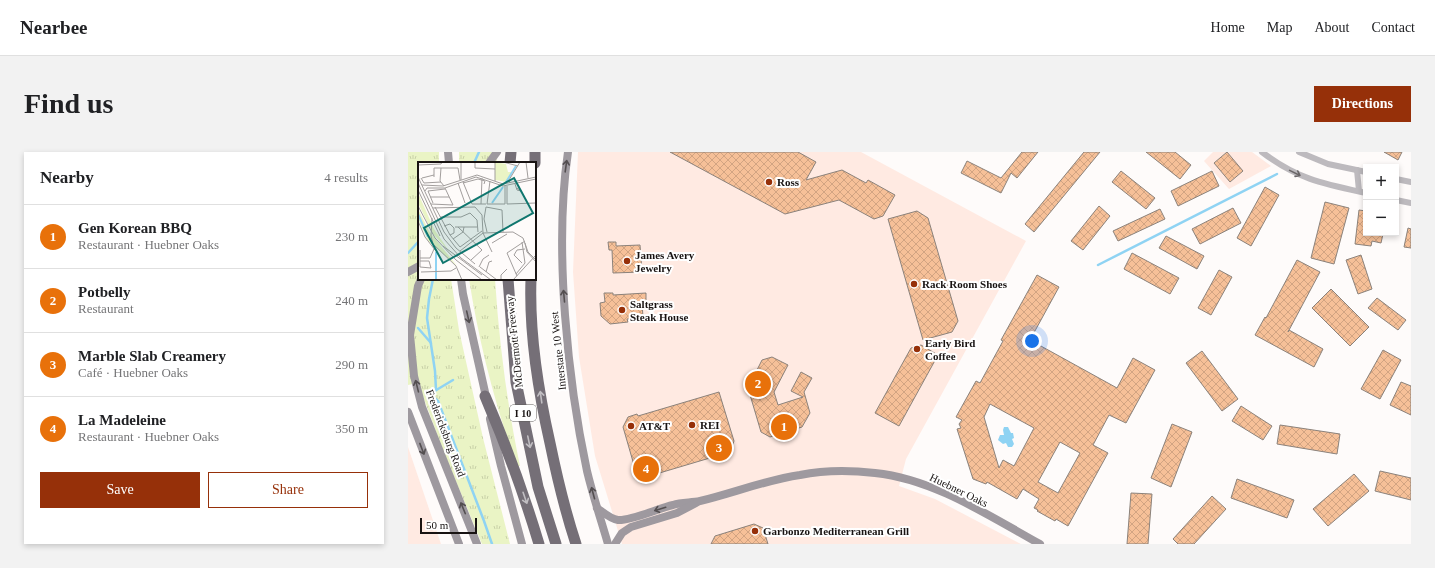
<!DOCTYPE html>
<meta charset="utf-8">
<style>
body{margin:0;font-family:Georgia,serif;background:#f2f2f2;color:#202124}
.controls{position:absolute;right:12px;top:12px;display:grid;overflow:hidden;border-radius:0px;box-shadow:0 2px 6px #0003}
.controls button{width:36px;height:36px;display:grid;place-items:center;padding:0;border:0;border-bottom:1px solid #e0e0e0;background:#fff;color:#202124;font:20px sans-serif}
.scale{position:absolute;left:12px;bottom:10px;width:57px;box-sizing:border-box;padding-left:4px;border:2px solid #181312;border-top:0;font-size:11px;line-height:14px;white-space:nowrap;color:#181312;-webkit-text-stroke:3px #fff;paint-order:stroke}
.you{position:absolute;left:624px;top:189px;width:14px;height:14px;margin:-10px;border:3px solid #fff;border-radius:50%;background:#1a73e8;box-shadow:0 0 0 6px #1a73e833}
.badge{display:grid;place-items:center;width:26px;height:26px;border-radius:50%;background:#963009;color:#fff;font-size:13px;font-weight:700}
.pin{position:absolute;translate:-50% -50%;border:2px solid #fff;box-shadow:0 1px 4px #0006}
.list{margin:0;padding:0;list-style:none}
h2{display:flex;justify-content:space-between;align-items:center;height:52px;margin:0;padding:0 16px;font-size:17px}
h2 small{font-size:13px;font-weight:400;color:#757577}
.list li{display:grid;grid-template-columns:26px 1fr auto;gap:12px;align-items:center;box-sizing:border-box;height:64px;padding:0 16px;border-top:1px solid #e0e0e0}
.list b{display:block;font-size:15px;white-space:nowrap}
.list p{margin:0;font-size:13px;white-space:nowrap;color:#757577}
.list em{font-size:13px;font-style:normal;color:#757577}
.actions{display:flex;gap:8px;padding:12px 16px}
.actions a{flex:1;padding:9px 0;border:1px solid #963009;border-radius:0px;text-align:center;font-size:14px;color:#963009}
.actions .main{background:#963009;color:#fff}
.map{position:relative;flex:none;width:1003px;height:392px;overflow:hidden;border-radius:0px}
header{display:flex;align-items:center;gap:24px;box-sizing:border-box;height:56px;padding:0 20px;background:#fff;border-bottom:1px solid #e0e0e0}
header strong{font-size:19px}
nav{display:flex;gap:22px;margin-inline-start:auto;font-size:14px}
.intro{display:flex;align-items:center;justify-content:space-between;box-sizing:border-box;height:96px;padding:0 24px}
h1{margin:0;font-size:28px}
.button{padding:10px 18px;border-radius:0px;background:#963009;color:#fff;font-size:14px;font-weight:700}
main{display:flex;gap:24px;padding:0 24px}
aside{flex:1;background:#fff;border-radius:0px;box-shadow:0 2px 6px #0003}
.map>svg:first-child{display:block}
.built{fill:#ffeae2}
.grass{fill:url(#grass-tufts)}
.water{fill:#8fd3f3}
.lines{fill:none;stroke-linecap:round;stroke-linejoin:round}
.stream{stroke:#8fd3f3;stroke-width:2.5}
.building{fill:url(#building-cross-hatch);stroke:#8b827b;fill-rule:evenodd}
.street{stroke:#bdbabe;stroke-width:6}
.secondary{stroke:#9e999f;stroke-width:8}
.highway{stroke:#756f77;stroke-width:11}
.oneway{stroke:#544f51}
.oneway2{stroke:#6a6668}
.oneway3{stroke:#c1bec2}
.poi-dot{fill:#963009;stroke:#fff;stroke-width:1.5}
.labels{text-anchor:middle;stroke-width:4;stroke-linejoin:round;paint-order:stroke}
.shield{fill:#fff;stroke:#5d5a59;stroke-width:1}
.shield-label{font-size:10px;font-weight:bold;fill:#181312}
.poi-label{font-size:11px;font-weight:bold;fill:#181312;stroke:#fff;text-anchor:start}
.street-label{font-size:11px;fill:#181312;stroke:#fff}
.inset-river{fill:none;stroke:#8fd3f3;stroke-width:2}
.inset-road{fill:none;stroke:#a29e9d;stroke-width:1}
.view{fill:#0f766e;fill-opacity:0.15;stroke:#0f766e;stroke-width:2}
.inset-edge{fill:none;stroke:#181312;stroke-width:2}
</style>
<header>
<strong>Nearbee</strong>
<nav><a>Home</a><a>Map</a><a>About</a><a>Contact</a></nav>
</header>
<div class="intro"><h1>Find us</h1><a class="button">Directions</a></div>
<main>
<aside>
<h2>Nearby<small>4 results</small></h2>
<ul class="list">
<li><span class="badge" style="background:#e8710a">1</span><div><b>Gen Korean BBQ</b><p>Restaurant · Huebner Oaks</p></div><em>230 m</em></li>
<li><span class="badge" style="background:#e8710a">2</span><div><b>Potbelly</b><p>Restaurant</p></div><em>240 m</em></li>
<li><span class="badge" style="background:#e8710a">3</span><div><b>Marble Slab Creamery</b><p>Café · Huebner Oaks</p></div><em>290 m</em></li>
<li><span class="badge" style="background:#e8710a">4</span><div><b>La Madeleine</b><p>Restaurant · Huebner Oaks</p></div><em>350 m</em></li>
</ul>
<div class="actions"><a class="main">Save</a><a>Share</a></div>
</aside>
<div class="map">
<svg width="1003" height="392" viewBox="0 0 1003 392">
<defs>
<pattern id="grass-tufts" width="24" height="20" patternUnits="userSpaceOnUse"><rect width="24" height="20" fill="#eaf4c5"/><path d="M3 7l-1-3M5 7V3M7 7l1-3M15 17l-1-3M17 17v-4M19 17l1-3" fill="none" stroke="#c8d0a8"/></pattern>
<pattern id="building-cross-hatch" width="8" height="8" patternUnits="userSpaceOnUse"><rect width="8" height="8" fill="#f6c098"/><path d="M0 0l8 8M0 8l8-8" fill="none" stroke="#d2a482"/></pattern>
</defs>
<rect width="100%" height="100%" fill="#fefbfa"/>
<g class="built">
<path d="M170,0H453L618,89L498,307L491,334L527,347L613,392H214L187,304L171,205L165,120Z"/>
<path d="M805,0H844L863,14L821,37L796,9Z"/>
<path d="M0,295L33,392H0Z"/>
</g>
<g class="grass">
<path d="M0,0H31V11H11V127H43L51,178L75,286L102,392H74L35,298L10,231L0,233Z"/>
<rect x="51" y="0" width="38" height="11"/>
<path d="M61,127H87C91,190 99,252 112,314H109C87,253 71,191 61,127Z"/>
</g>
<path class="water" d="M596,275H600L603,281H605L606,286L604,287L606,292L604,295H600L598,291L595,292L590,288L592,283H596L595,278Z"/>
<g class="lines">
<g class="stream">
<path d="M66,11L71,0"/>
<path d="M0,101L11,89"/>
<path d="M690,113L869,22"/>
<path d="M25,127L21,147L19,166L27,219L28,238"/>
<path d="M10,176L23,191"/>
<path d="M19,243L24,244L30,249L76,369L84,392"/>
<path d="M20,243L45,228"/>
</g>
</g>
<g class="building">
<path d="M262,0H390L408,10L398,28L434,18L458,31L460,28L487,43L475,64L466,67L431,48L377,62Z"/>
<path d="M614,0H630L609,26L603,21L593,41L553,21L559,9L593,26Z"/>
<path d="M676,0H692L626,80L617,72Z"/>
<path d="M738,0H767L783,13L772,27Z"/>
<path d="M819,0L835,19L822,30L806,11Z"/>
<path d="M976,0H994L990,8Z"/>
<path d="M713,19L747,46L738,57L704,30Z"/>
<path d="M804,19L811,34L770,54L763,39Z"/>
<path d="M857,35L871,43L843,94L829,86Z"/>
<path d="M917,50L941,56L926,112L903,106Z"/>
<path d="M691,54L702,64L675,98L663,89Z"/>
<path d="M825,56L833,71L792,92L784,77Z"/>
<path d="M752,57L757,67L710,89L705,79Z"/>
<path d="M951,58L958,59V81L975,82L973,91L964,89L963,94L947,92Z"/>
<path d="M509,59L520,66L550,169L544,180L515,188L480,67Z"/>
<path d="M1000,76L1003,77V96L996,95Z"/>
<path d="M758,84L796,104L789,117L751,96Z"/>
<path d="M200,90H208V94L232,93L234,120L205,121L204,98H201Z"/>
<path d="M724,101L771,126L762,142L716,117Z"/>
<path d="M953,103L964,137L950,142L938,108Z"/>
<path d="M889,108L912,120L880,180L881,178L915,197L906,215L847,183L857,165L858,166Z"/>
<path d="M811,118L824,125L803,163L790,156Z"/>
<path d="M629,123L651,135L622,188L709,236L725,206L747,218L718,271L701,263L685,293L700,301L660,374L648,367L647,369L629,359L630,358L626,356L631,347L615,337L609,347L579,330L578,332L565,327L549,277L553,276L551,272L554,268L548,265L568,229L572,231L595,189L593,188ZM582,252L626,276L606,314L595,308L591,316L576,265ZM652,290L672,301L650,341L630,330Z"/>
<path d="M923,137L961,175L942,194L904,156Z"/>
<path d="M196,141H205V143L238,141V149L234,150L235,166L219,167L220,170L202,172L193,164L192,151L197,150Z"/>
<path d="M969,146L998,168L990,178L960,156Z"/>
<path d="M513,193L530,203L491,274L467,261L503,196Z"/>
<path d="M975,198L993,208L972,247L953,237Z"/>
<path d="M794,199L830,247L814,259L778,211Z"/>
<path d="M364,205L380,213L366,240L370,253L395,245L383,239L393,220L404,226L396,240L402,261L394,275L362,285L353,280L340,236L354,208Z"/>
<path d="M993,230L1003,234V263L982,253Z"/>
<path d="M311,240L326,289L322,300L238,325L228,320L215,275L220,265L229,262L230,264Z"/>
<path d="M833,254L864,274L855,288L824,269Z"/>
<path d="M764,272L784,280L763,335L743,326Z"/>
<path d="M872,273L932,282L929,302L869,292Z"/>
<path d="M972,319L1003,326V348L967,339Z"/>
<path d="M946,322L961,339L920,374L905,357Z"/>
<path d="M829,327L886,348L879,366L823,346Z"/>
<path d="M723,341L744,342L740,392H719Z"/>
<path d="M804,344L818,357L786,392H770L765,387Z"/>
<path d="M346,372L355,376L360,392H303L307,384Z"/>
</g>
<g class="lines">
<g class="street">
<path d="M854,0C889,27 916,32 958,41"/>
<path d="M891,0L920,12L958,20"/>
<path d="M949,18L951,39"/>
<path d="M988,27L1003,30"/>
<path d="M988,48L1003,51"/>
</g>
<g class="secondary">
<path d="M40,0L41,11"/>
<path d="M160,0C152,54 153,109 157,163C161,216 168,268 179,319C185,344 193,368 200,392"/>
<path d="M81,11L89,0"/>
<path d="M0,120L11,114"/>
<path d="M13,127L10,134L2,183L6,224L14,255L69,392"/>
<path d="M53,127L55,142L79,249"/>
<path d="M0,260L51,392"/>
<path d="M82,267L93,314L114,392"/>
<path d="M189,356C195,360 202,367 210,368C223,369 251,356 265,353C274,350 283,351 292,349C325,341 358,328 392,323C416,318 442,318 467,321C526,327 581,364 632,392"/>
<path d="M207,392L214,381L223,375L269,361L288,351"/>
</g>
<g class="highway">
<path d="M102,11L103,0"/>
<path d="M127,11V0"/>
<path d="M100,127L108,230L130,335L148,392"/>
<path d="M123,127C121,182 130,238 142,291C149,325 157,359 168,392"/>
<path d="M77,244C98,293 116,342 131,392"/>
</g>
</g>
<defs><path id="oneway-shaft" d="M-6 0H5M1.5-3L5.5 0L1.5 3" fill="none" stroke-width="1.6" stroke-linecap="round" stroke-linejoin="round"/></defs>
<g class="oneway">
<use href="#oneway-shaft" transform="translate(158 14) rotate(-82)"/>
<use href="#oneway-shaft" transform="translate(156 144) rotate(-95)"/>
<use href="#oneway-shaft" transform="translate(60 165) rotate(77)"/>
<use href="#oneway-shaft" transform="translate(9 234) rotate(-104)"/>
<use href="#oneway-shaft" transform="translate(14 297) rotate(69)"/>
<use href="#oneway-shaft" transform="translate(185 341) rotate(-105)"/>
<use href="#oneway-shaft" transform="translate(55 356) rotate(-112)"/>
<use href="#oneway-shaft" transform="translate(252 357) rotate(163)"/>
</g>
<use class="oneway2" href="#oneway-shaft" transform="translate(887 21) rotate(26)"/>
<g class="oneway3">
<use href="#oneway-shaft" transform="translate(133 245) rotate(-98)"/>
<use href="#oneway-shaft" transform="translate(121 290) rotate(78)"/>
<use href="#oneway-shaft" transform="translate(117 346) rotate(71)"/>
</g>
<g class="poi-dot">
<circle cx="361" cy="30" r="4"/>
<circle cx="219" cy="109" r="4"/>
<circle cx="506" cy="132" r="4"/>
<circle cx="214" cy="158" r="4"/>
<circle cx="509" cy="197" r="4"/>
<circle cx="284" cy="273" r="4"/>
<circle cx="223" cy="274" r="4"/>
<circle cx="347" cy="379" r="4"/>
</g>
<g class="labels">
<rect class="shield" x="102" y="253" width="26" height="16" rx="3"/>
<g class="shield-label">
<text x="115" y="265">I 10</text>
</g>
<g class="poi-label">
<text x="369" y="34">Ross</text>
<text x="227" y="107">James Avery<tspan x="227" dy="13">Jewelry</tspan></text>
<text x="514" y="136">Rack Room Shoes</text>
<text x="222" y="156">Saltgrass<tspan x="222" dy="13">Steak House</tspan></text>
<text x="517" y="195">Early Bird<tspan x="517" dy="13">Coffee</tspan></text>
<text x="292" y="277">REI</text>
<text x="231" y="278">AT&amp;T</text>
<text x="355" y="383">Garbonzo Mediterranean Grill</text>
</g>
<g class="street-label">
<text transform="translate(106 190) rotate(-96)" y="4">McDermott Freeway</text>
<text transform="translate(150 199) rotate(-96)" y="4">Interstate 10 West</text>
<text transform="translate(38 281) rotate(69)" y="4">Fredericksburg Road</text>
<text transform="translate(551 338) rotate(26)" y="4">Huebner Oaks</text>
</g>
</g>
<g transform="translate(10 10)">
<rect width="118" height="118" fill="#fefbfa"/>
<path d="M77,0L88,2L90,10H95L89,20L77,18ZM0,31L16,67L31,89L15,72L0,41ZM0,47L11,69L39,104L10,79L1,59Z" fill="#eaf4c5"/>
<path class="inset-river" d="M88,20L98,4M74,41L85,25M0,52L10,75M18,90V118"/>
<path class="inset-road" d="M43,0V18M57,0V6L77,7M85,0L100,4M108,0L110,16M0,3L23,2L24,0M23,6L22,19L26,24M0,15L26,70L38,86L57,102M16,15V6H40L42,18M3,16L6,21L23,20M4,16L16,13M72,19L69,42H87V24M77,19V0M45,20L54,42H68M0,21L26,77L43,96L73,118M40,21L47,41M45,21L60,17L67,19L66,22M92,21L91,18L102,0M97,22L99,28L103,29L99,26M4,23L25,24L59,13L85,22L118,15M89,24V42L118,41M0,28L22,74M7,29L9,26H27L58,15L85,24L118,17M12,35H31M15,41L10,29L27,27M13,42L35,43L27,26M63,42L64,16M0,44L17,76L38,98L64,118M17,45L32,73L42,85L64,69M15,46L57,45L64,53L65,71L74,90M22,55H43L52,51L59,58L60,70M14,56L13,74L15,82L38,104L44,118M0,59L7,75L17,88M26,64L32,62L36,66V71L32,73M37,65H40L64,88L53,98M40,65H59M69,70L66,57L68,45L84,48L85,70M35,77L45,70L46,65M74,81L89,72M107,81L109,90L118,100M25,84L64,113M42,89L65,71L95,70L105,76L110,90L118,98M2,96H12L16,87M2,99H11L13,106L2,105V88M104,101L96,93L99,88L107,87M61,105L65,97L71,93M62,105L79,118M3,110L33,109L38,106M68,110L71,100L74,99M98,112L107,101L104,80M99,114L89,91L107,79M83,118V113L89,107M95,118L118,93"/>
<path class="view" d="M96,16L115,51L25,101L6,66Z"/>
<rect width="118" height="118" class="inset-edge"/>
</g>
</svg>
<div class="controls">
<button>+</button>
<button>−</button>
</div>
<div class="scale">50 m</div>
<div class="you"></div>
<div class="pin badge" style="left:376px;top:275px;background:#e8710a">1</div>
<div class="pin badge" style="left:350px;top:232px;background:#e8710a">2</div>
<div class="pin badge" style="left:311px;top:296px;background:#e8710a">3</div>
<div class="pin badge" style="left:238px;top:317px;background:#e8710a">4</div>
</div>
</main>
